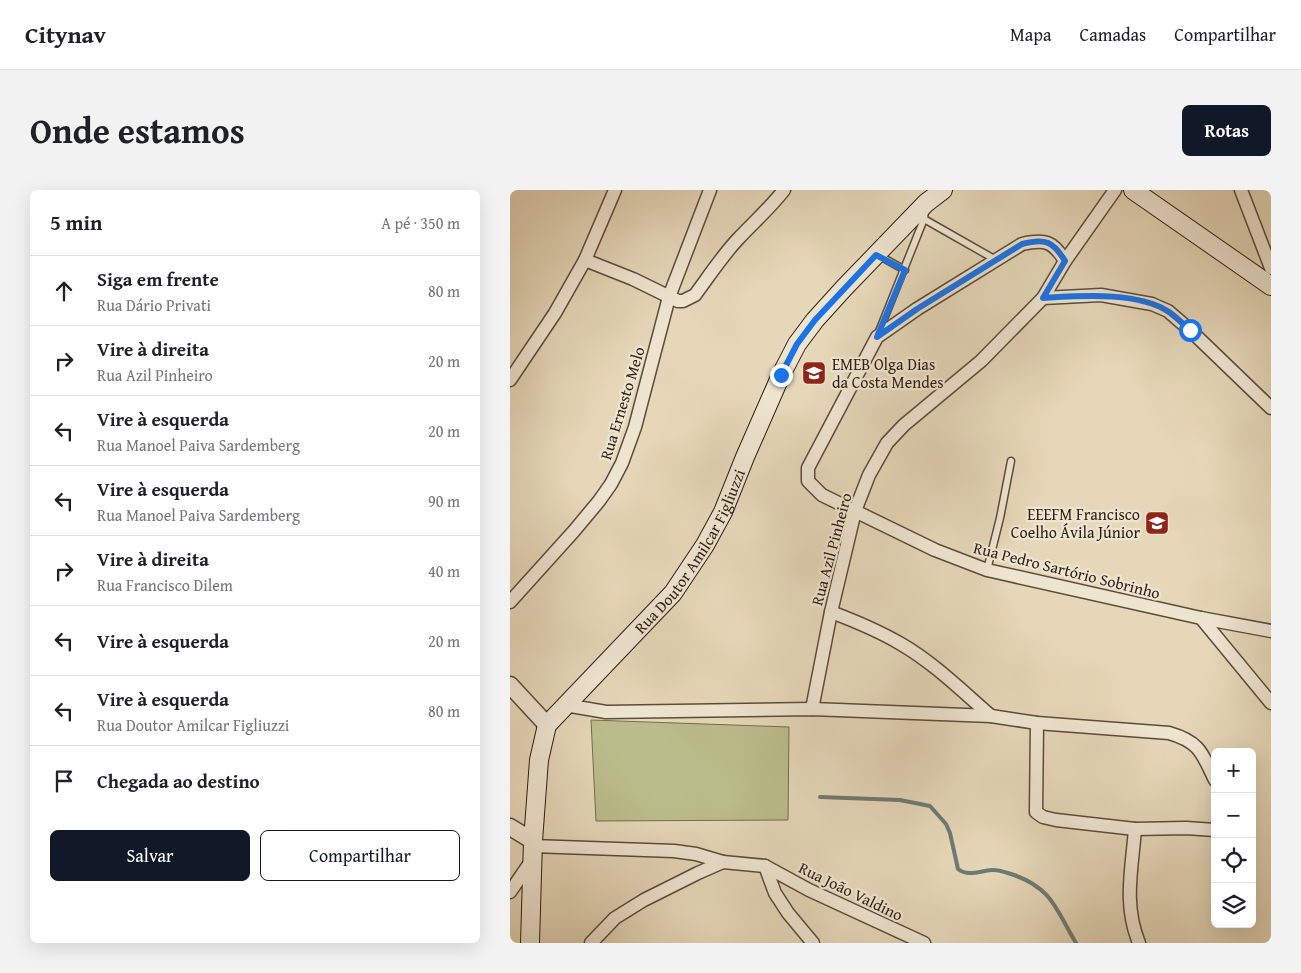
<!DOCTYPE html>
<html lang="pt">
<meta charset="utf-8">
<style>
body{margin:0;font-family:"Gentium Book Plus",serif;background:#f2f2f2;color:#202124}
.controls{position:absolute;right:15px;bottom:15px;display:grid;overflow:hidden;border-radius:8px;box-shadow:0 5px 20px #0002}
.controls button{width:45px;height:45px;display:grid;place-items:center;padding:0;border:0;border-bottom:1px solid #e0e0e0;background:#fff;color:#202124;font:25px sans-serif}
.stop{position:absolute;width:15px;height:15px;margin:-11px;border:4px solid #1a73e8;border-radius:50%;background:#fff}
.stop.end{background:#1a73e8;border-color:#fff;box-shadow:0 1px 5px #0008}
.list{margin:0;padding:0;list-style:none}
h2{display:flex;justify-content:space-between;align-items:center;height:65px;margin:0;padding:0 20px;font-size:21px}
h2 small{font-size:16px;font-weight:400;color:#757577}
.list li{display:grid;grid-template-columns:32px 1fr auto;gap:15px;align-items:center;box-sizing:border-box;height:70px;padding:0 20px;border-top:1px solid #e0e0e0}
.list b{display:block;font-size:19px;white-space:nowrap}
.list p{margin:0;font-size:16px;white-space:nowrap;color:#757577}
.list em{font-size:16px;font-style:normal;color:#757577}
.actions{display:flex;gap:10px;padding:15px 20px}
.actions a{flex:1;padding:11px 0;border:1px solid #111827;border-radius:8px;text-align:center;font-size:18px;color:#111827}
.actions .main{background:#111827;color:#fff}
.icon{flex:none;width:28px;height:28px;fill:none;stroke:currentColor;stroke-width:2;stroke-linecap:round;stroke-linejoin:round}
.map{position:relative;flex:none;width:761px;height:753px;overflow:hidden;border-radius:8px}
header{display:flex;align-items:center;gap:30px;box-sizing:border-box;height:70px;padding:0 25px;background:#fff;border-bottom:1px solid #e0e0e0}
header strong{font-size:24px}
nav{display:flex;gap:28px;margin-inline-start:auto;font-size:18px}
.intro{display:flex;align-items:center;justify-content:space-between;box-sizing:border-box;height:120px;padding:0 30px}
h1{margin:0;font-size:35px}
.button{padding:12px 22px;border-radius:8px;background:#111827;color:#fff;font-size:18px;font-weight:700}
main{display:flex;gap:30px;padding:0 30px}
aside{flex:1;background:#fff;border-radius:8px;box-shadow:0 5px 20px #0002}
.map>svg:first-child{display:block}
.green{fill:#babd8b;stroke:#746e4e}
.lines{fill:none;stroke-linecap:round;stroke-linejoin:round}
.stream{stroke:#6d7b74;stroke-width:4}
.service-casing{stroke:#5b4d3b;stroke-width:9}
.minor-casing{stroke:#5b4d3b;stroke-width:15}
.tertiary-casing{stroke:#5b4d3b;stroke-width:19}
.secondary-casing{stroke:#2d1f11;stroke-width:20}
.service{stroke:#eee5d1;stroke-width:6}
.minor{stroke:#eee5d1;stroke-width:12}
.tertiary{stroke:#eee5d1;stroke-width:16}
.secondary{stroke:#eee5d1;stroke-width:18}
.route{stroke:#1a73e8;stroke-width:6}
.labels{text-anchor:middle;stroke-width:4.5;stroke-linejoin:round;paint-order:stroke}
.poi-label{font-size:16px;fill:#2d1f11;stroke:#eee5d1;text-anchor:start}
.street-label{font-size:16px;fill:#2d1f11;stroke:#eee5d1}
</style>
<header>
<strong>Citynav</strong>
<nav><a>Mapa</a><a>Camadas</a><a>Compartilhar</a></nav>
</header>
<div class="intro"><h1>Onde estamos</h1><a class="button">Rotas</a></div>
<main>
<aside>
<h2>5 min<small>A pé · 350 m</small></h2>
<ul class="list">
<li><svg class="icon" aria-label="ahead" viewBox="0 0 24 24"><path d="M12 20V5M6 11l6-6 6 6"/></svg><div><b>Siga em frente</b><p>Rua Dário Privati</p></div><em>80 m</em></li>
<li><svg class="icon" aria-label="right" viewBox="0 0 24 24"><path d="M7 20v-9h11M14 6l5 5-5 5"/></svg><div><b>Vire à direita</b><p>Rua Azil Pinheiro</p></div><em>20 m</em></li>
<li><svg class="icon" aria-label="left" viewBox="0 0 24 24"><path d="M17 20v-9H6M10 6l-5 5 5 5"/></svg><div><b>Vire à esquerda</b><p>Rua Manoel Paiva Sardemberg</p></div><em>20 m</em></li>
<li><svg class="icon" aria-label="left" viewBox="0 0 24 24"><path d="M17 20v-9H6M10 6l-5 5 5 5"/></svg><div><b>Vire à esquerda</b><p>Rua Manoel Paiva Sardemberg</p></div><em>90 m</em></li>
<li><svg class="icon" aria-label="right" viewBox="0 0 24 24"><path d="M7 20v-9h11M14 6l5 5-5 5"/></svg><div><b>Vire à direita</b><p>Rua Francisco Dilem</p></div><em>40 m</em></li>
<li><svg class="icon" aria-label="left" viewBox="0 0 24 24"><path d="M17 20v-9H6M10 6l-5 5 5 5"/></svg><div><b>Vire à esquerda</b></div><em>20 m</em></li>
<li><svg class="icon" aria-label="left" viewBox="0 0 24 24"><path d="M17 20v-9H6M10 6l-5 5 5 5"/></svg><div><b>Vire à esquerda</b><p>Rua Doutor Amilcar Figliuzzi</p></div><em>80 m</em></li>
<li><svg class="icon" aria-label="arrive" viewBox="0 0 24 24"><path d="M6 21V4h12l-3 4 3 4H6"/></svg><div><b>Chegada ao destino</b></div></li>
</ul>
<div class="actions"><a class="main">Salvar</a><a>Compartilhar</a></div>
</aside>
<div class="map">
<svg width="761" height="753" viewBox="0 0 761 753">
<rect width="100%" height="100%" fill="#e5d7b8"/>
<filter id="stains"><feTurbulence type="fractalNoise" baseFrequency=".004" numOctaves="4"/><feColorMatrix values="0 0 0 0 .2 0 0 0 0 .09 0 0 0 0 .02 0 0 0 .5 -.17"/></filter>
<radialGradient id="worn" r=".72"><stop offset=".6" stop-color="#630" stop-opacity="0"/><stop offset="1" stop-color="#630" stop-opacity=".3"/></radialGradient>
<path class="green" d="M81,530L279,537L278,630L86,631Z"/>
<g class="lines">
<path class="stream" d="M310,607L390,610L420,616L436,634L440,643L448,679C458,687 470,681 481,680C489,679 497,683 504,685C543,699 546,720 566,753"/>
<defs>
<g id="service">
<path d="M414,29L486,70"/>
<path d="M368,65L395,80"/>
<path d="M368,144L414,29L415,20"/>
<path d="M477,380L490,328L501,271"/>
</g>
<g id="minor">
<path d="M731,0L761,78"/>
<path d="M75,70L123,89L168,111H173L185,105C199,86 212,66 228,49C244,32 260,18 274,0"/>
<path d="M555,71C543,51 535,49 512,54L407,119L367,147L298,278V291L312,305L425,360L477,380L691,428L761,441"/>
<path d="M533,108L591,105L642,114L658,121L680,140L761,218"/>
<path d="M0,190L45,123L75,70L105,0"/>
<path d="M0,412L64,341L89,311L101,294L112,273L125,237L159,107L200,0"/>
<path d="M321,422C345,431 369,441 391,454C424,473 453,502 481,526"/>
<path d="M691,428L761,513"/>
<path d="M55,515L96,522L302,519L481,526L527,533L659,543C690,552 692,563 705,590"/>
<path d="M302,519L321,422L345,321L359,285L377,253L394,235L471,171L533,108L555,71L605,0"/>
<path d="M527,533L526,622L533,627L546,630L625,639L676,638L705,640"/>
<path d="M625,639C622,679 613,714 629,753"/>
<path d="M22,656L164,661L186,664L213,672"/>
<path d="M255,676L265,703L278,723L303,753"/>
<path d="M0,702L22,670"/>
<path d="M81,753L105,728L134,710L188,683L213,672L255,676L299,700L414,753"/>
</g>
<g id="tertiary">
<path d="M0,495L37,535"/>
<path d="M0,637L23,651"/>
</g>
<g id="secondary">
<path d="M623,0L761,96"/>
<path id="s1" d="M20,753L23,651L29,570L37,535L163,403L195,355L213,322L235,267L271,185L287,154L305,130L334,98L416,13L433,0"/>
</g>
</defs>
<use href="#service" class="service-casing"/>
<use href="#minor" class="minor-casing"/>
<use href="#tertiary" class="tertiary-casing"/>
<use href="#secondary" class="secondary-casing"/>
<use href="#service" class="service"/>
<use href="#minor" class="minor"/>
<use href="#tertiary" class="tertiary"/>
<use href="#secondary" class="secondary"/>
</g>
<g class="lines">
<path class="route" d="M271,185L287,154L305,130L366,65L395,80L367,147L407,119L512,54C535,48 543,51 555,71L533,108C569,106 628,101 659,122C666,127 673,134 680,140"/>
</g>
<defs>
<symbol id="school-square" viewBox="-11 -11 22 22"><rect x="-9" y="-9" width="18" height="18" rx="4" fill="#8f2418" stroke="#eee5d1"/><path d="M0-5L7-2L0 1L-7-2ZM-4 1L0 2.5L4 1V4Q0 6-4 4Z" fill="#fff"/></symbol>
</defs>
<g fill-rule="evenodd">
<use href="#school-square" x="290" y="169" width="28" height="28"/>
<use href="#school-square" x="633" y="319" width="28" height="28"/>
</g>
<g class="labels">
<g class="poi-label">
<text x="322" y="180">EMEB Olga Dias<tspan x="322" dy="18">da Costa Mendes</tspan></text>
<text x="630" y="330" text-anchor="end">EEEFM Francisco<tspan x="630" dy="18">Coelho Ávila Júnior</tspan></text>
</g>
<g class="street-label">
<text transform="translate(112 213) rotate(-73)" y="6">Rua Ernesto Melo</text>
<text dy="6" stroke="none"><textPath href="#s1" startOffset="446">Rua Doutor Amilcar Figliuzzi</textPath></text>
<text transform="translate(321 359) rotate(-75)" y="6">Rua Azil Pinheiro</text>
<text transform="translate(557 380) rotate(14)" y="6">Rua Pedro Sartório Sobrinho</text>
<text transform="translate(341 701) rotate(26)" y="6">Rua João Valdino</text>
</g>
</g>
<rect width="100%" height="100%" filter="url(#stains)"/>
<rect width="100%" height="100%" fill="url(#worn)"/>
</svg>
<div class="controls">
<button>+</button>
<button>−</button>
<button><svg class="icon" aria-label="locate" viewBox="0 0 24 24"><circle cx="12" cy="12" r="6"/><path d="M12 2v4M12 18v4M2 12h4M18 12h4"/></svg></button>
<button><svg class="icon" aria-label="layers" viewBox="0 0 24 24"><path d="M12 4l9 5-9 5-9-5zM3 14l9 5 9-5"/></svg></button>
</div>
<div class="stop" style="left:680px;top:140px"></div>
<div class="stop end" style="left:271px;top:185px"></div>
</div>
</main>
